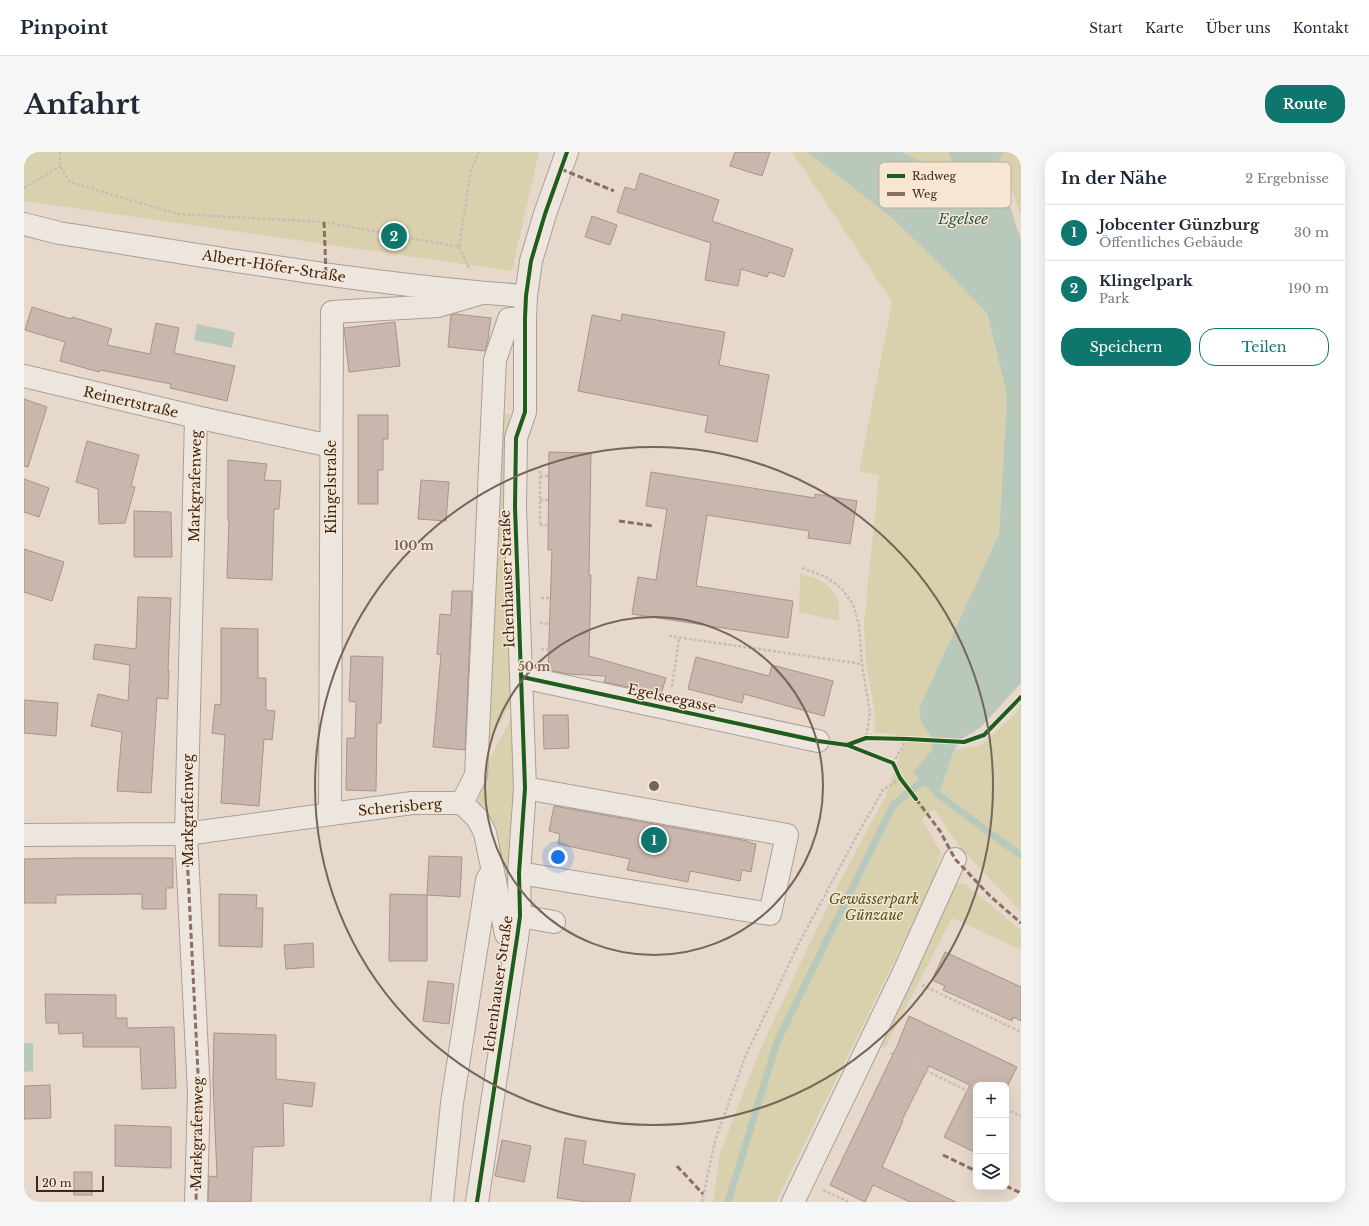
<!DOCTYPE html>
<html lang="de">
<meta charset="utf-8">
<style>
body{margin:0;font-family:"Libre Baskerville",serif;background:#f6f6f7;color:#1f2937}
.controls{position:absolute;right:12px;bottom:12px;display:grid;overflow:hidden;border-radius:8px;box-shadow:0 4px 16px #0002}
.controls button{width:36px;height:36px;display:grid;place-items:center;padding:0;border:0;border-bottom:1px solid #e0e1e3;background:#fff;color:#1f2937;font:20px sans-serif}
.scale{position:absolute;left:12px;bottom:10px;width:68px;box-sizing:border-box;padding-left:4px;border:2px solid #3a261d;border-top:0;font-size:11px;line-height:14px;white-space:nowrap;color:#3a261d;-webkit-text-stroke:3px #f7e6d2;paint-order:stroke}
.you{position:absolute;left:534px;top:705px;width:14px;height:14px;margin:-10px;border:3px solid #fff;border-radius:50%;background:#1a73e8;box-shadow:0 0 0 6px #1a73e833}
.badge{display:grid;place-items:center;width:26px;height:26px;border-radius:50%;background:#0f766e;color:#fff;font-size:13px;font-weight:700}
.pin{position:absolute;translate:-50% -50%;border:2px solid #fff;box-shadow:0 1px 4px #0006}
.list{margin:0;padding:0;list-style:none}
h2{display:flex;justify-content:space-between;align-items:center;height:52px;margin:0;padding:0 16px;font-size:17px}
h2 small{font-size:13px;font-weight:400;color:#747a83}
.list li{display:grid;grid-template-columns:26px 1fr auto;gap:12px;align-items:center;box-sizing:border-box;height:56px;padding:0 16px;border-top:1px solid #e0e1e3}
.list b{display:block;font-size:15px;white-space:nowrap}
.list p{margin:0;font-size:13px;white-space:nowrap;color:#747a83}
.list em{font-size:13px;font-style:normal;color:#747a83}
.actions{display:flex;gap:8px;padding:12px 16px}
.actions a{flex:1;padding:9px 0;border:1px solid #0f766e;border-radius:16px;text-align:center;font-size:14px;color:#0f766e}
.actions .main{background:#0f766e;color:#fff}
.icon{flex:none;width:22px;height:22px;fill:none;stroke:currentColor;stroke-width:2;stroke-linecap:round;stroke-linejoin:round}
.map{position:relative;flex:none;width:997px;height:1050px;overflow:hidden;border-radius:16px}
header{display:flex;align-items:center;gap:24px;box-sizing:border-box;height:56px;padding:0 20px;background:#fff;border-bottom:1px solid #e0e1e3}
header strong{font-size:19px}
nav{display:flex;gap:22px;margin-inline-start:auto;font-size:14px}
.intro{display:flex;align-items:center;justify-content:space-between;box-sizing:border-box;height:96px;padding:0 24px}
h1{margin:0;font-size:28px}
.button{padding:10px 18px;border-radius:16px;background:#0f766e;color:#fff;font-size:14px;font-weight:700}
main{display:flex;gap:24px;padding:0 24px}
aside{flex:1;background:#fff;border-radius:16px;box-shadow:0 4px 16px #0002}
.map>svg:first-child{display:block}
.green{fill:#d9d1ae}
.water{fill:#b8c9bb}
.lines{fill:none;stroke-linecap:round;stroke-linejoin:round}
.stream{stroke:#b8c9bb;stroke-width:7}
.building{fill:#c9b7ad;stroke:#a6948c}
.minor-casing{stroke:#ab9f96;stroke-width:24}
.path{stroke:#c6bdb5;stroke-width:2.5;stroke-dasharray:3 2;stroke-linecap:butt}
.minor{stroke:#ede6df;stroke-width:22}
.quiet{stroke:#8d6e63;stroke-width:3;stroke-dasharray:6 3;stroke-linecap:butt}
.cycleway-casing{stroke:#f7e6d2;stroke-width:6}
.cycleway{stroke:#1b5e20;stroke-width:4}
.ring{fill:none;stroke:#76655a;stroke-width:2}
.labels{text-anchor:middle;stroke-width:3;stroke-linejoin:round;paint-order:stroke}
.street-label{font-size:14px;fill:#3a261d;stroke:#f7e6d2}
.park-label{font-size:14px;font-style:italic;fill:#535723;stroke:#f7e6d2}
.water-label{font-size:15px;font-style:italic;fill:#2c5a4f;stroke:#f7e6d2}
.key{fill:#f7e6d2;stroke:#beac9c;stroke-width:1}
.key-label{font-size:11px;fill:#3a261d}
.centre{fill:#76655a;stroke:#f7e6d2;stroke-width:2}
.ring-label{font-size:12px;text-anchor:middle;font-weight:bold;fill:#76655a;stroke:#f7e6d2;stroke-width:3;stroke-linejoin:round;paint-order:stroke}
</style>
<header>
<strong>Pinpoint</strong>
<nav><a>Start</a><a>Karte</a><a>Über uns</a><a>Kontakt</a></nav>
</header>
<div class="intro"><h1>Anfahrt</h1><a class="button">Route</a></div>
<main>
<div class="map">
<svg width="997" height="1050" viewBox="0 0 997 1050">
<rect width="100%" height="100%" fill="#e6d9cc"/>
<g class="green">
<path d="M0,0H515L488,119L0,49Z"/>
<path d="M768,0H783L867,65L916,113L963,161L983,243L975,382L895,556L897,570L906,583L909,597L915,643L930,598L957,593L993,560L997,552V760L934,693L910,657L898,667L917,701L912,719L905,738L752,1050H689L696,1001L734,903L775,814L813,735L862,643L879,594L872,583L851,580V561L842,512L840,471L855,323L835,320L868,150Z"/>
<path d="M878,0H925L930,18L903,12Z"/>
<path d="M979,0H997V65L980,14H973Z"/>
<path d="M473,261L486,262L482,316L489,549L457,603Z"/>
<path d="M776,422L792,426L806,435L815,450V469L775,460Z"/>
<path d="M491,566L489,749L481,748L454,656V628L487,567Z"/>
<path d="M924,731L941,732L997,778V798L928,766L861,896L852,892Z"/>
</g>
<g class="water">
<path d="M783,0H878L903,12L930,18L925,0H979L973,14L997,88V531L956,576L937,587L930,598L915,643L899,633L889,620L909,597L906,583L897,570L895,556L975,382L983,243L963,161L916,113L867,65Z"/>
<path d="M173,172L211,180L208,196L170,188Z"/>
<path d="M0,891H9V919L0,920Z"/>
</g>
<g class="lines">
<g class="stream">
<path d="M910,637L915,643L978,690L997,703"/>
<path d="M704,1050L753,890L869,653L896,631L905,630"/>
</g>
</g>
<g class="building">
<path d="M711,0H746L738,24L706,14Z"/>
<path d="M616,21L695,48L688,69L769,97L760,125L745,120L743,125L717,117L714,134L681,128L687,91L593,60L601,35L611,38Z"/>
<path d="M568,64L593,73L586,93L561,85Z"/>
<path d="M8,155L47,167L48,165L88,177L83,193L126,202L132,171L155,176L150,201L211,214L203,249L146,236L147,232L76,218L75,220L36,209L41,190L1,178Z"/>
<path d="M431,162L467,166L464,188L461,199L424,195L427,163Z"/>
<path d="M598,162L701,180L695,213L745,223L733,290L681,280L684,264L554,239L568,163L597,169Z"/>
<path d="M371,170L376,214L325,220L320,176Z"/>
<path d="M0,247L23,255L4,315L0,314Z"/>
<path d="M334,263H364V287H359V318H354V352H334Z"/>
<path d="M63,289L115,303L107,334L111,335L101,371L75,372L74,337L52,330Z"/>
<path d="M525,300L567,301L565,423H567L565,504L642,526L637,542L580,530L582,524L544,522L524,518L528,398H524Z"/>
<path d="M204,308L243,312L240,328L257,329L255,357H250L248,428L203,426L205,369H204Z"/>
<path d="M627,320L791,346V342L833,349L826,392L784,386L785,379L683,363L672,434L769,449L764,486L608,462L614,425L632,428L643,357L622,354Z"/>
<path d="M0,327L25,336L15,365L0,360Z"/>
<path d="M397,328L425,330L422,369L394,367Z"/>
<path d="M110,359L147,360L148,405H110Z"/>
<path d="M0,397L40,410L28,449L0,440Z"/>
<path d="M428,439H448L441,598L409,595L417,503L413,502L416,462L427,463Z"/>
<path d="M114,445L147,446L144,518H145L144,547L133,546L127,641L93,639L98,580L67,574L74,542L104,549L106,513L69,507L71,492L112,497Z"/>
<path d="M197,476L234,477V526H242V558L251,559L248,588L240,587L235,654L197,651L201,583L188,581L191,552L197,553Z"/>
<path d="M327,504L359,505L357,571H353L352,639L322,638L323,586H331L332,550L325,549Z"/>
<path d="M672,505L745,524L748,513L809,529L800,564L720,542L718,551L664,537Z"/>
<path d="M0,548L34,551L32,584L0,581Z"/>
<path d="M519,563H544L545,596L520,597Z"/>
<path d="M530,654L724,689V690L732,692L727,720L718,718L716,729L666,719L664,730L603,718L606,707L534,692L536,682L525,679Z"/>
<path d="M405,704L438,705L436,745L403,743Z"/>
<path d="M55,706H149V736H142V757H118V742L32,743V751H0V707Z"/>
<path d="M195,742L233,743L232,756H239L238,795L195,794Z"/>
<path d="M366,742L403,743V809H365Z"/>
<path d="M289,791L290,815L262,817L260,793Z"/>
<path d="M921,800L997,835V869L989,865L988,869L946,850L919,838L921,834L908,828Z"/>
<path d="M404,829L430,832L425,872L399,869Z"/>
<path d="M21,842L92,843V866H103V876L150,875L152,936L118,937L116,895H59V881L35,882L34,871H22Z"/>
<path d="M885,864L993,915L982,937V933H952V1001L920,985L946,933L905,914L878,968L879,969L858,1015L932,1050H886L849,1033L841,1050L806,1033L873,894Z"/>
<path d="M190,881L252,883V927L291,931L288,955L259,951L260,994L229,995L227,1050H184L185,1024L193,1025L189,929Z"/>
<path d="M26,933L27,966L0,967V934Z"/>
<path d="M91,973L147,975V1016L91,1014Z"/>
<path d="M541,986L562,989L559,1012L611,1022L606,1050H564L533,1046Z"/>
<path d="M478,988L507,994L500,1030L471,1024Z"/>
<rect x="50" y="1020" width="18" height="23"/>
</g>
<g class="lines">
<defs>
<g id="minor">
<path d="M0,72L35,81C190,105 345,133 502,144"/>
<path d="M0,224L172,265L307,294"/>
<path d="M498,525L794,589"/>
<path d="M438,651L452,623L471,208L485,167L501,166"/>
<path d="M306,662L308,160L414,154L458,141"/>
<path d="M0,683L162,682L388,651H438L454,667L461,681L482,782L493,786"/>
<path d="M495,721L746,762L763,683L501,636"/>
<path d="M496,764L530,770"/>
<path d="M172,1050L175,941L162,682L172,265"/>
<path d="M418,1050L428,951L463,728L467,721"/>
<path d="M453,1050L493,786L496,764L495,721L501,636L491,355L492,286L501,260V166L502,144L507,109L521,62L543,0"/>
<path d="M769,1050L878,824L931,707"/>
</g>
</defs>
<use href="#minor" class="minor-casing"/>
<g class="path">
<path d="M36,0V14L46,30L153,62L300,70L435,95L447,19L455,0"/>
<path d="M0,36L36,14"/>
<path d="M435,95L446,118"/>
<path d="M516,319V374"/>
<path d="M516,324H525"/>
<path d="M516,348H525"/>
<path d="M516,373H524"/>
<path d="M778,416L802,425L818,437L829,452L835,473L838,512L846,561L842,586"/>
<path d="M517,446H527"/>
<path d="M516,471L526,472"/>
<path d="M645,484L838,512"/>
<path d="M517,497H525"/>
<path d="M648,535L655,486"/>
<path d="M883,587L869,611L876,626L892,647"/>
<path d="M940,590L960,583L997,545"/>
<path d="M823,593L842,586L898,587"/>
<path d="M898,833L997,880"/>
<path d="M866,901L952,943"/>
<path d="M982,957L997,964"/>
<path d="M799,1038L825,1050"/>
<path d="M678,1050L691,989L721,905L774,793L837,676L859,638L876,626"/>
</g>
<use href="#minor" class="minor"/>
<g class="quiet">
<path d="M537,17L590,39"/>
<path d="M300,70L302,122"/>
<path d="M595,369L630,374"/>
<path d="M892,647L916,679L931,707L967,745L997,771"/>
<path d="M162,682L175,941L172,1050"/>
<path d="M919,1003L952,1019"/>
<path d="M653,1014L679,1042"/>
<path d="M982,1034L997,1041"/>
</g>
<defs>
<g id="cycleway">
<path d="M498,525L794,589L823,593L869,611L876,626L892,647"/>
<path d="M823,593L842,586L883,587L940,590L960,583L997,545"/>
<path d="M453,1050L493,786L496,764L495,721L501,636L491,355L492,286L501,260V166L502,144L507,109L521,62L543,0"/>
</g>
</defs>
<use href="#cycleway" class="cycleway-casing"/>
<use href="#cycleway" class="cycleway"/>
</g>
<g class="ring">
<circle cx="630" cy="634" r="169"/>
<circle cx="630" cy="634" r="339"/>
</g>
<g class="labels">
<g class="street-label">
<text transform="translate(250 114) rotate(9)" y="5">Albert-Höfer-Straße</text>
<text transform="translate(107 250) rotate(13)" y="5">Reinertstraße</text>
<text transform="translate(171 334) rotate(-89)" y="5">Markgrafenweg</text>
<text transform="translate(307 335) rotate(-90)" y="5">Klingelstraße</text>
<text transform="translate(483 427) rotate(-92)" y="5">Ichenhauser Straße</text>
<text transform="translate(648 546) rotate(12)" y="5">Egelseegasse</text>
<text transform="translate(376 655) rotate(-5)" y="5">Scherisberg</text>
<text transform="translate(164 658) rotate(-90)" y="5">Markgrafenweg</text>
<text transform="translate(474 832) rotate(-82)" y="5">Ichenhauser Straße</text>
<text transform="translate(173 981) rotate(-89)" y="5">Markgrafenweg</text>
</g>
<g class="park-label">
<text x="850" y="752">Gewässerpark<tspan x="850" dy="16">Günzaue</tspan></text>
</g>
<g class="water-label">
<text x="939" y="72">Egelsee</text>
</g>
</g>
<rect x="855" y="10" width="132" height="46" rx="6" class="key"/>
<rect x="863" y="22" width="18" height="4" fill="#1b5e20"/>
<rect x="863" y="40" width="18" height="4" fill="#8d6e63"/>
<g class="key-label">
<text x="888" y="28">Radweg</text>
<text x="888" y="46">Weg</text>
</g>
<circle cx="630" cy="634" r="6" class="centre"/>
<g class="ring-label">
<text x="390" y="398">100 m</text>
<text x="510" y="519">50 m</text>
</g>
</svg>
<div class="controls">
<button>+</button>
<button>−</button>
<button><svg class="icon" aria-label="layers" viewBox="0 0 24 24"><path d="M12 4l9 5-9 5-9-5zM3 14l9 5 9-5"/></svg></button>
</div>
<div class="scale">20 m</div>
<div class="you"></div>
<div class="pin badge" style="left:630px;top:688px">1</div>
<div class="pin badge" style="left:370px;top:84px">2</div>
</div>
<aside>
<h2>In der Nähe<small>2 Ergebnisse</small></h2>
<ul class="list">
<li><span class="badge">1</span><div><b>Jobcenter Günzburg</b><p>Öffentliches Gebäude</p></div><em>30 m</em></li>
<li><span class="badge">2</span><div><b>Klingelpark</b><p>Park</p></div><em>190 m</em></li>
</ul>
<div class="actions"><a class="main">Speichern</a><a>Teilen</a></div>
</aside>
</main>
